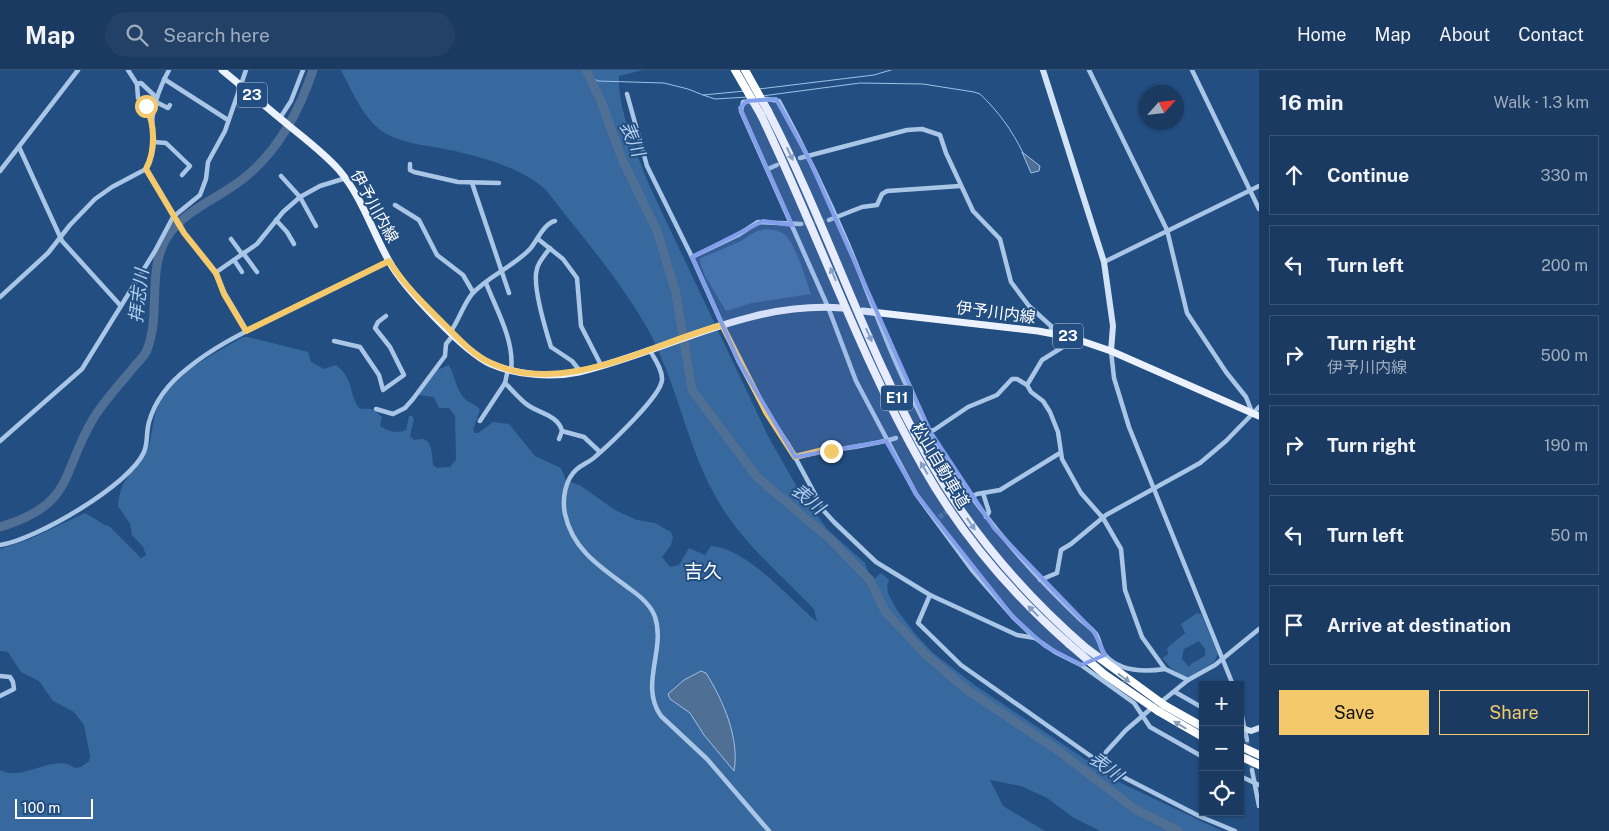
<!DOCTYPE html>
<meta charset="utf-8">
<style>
body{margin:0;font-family:"Public Sans","Noto Sans JP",sans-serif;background:#234167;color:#f1f3f6}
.controls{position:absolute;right:15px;bottom:15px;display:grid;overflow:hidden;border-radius:0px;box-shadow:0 1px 4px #0004}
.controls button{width:45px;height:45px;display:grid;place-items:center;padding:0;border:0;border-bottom:1px solid #385476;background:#1a3a61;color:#f1f3f6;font:25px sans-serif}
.compass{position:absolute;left:1139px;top:15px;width:45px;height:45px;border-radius:50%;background:#1a3a61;box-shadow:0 1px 4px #0004;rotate:63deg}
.scale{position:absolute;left:15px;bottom:12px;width:78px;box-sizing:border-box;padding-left:5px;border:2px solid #fff;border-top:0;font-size:14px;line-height:18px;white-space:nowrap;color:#fff;-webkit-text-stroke:4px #234e81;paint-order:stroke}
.stop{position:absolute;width:15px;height:15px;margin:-11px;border:4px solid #f3c96c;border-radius:50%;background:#fff}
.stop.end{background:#f3c96c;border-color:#fff;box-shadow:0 1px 5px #0008}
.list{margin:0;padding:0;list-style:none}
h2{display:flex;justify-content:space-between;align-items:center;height:65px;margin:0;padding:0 20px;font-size:21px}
h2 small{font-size:16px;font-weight:400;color:#9fadbd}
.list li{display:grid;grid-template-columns:32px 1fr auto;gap:15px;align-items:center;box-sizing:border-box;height:80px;margin:0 10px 10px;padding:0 10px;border:1px solid #385476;border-radius:0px}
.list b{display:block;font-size:19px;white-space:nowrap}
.list p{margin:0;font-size:16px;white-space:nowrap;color:#9fadbd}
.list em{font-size:16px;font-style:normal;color:#9fadbd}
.actions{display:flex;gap:10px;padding:15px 20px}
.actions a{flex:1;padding:11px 0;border:1px solid #f3c96c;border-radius:0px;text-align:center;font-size:18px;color:#f3c96c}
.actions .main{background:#f3c96c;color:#111}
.icon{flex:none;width:28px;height:28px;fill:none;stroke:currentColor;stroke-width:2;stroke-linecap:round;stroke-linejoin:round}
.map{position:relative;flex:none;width:1259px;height:761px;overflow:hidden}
header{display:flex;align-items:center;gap:30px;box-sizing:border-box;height:70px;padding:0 25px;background:#1a3a61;border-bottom:1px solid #385476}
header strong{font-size:24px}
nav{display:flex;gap:28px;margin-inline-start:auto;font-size:18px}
.search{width:350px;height:45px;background:#234167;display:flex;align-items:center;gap:12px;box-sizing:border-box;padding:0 18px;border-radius:28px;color:#9fadbd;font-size:19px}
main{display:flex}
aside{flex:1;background:#1a3a61}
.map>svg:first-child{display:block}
.green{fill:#37689e;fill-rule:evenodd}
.water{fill:#506f94;stroke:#9dc2e8}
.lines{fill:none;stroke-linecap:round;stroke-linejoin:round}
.stream{stroke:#9dc2e8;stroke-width:1}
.river{stroke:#506f94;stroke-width:9}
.street-tunnel{stroke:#446994;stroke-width:4.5;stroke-dasharray:4.5 2;stroke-linecap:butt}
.street{stroke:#a9c6e7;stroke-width:4.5}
.secondary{stroke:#d3e3f6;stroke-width:6}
.primary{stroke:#ebf2fd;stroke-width:7}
.highway{stroke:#fff;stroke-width:8}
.highway-bridge{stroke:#fff;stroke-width:8}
.oneway{fill:#869eba}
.route{stroke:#f3c96c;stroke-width:6}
.marked{fill:#839eea;fill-opacity:0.2;stroke:#839eea;stroke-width:4;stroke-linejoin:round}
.labels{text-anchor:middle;stroke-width:4;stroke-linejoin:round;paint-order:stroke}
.shield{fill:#234e81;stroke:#bdcad9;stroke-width:1}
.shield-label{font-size:15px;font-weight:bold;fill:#fff}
.street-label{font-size:16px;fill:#fff;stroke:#234e81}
.water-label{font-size:18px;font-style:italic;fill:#b4d0ef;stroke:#234e81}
.quarter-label{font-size:19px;fill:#fff;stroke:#234e81}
</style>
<header>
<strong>Map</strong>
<div class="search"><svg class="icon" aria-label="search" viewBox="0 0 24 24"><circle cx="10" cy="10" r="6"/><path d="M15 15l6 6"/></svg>Search here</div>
<nav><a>Home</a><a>Map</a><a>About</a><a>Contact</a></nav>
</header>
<main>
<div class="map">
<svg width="1259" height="761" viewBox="0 0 1259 761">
<rect width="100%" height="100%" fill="#234e81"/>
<g class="green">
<path d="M341,0H643L619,6C617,38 638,87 650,117L769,368L797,417L827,459L865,493L869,504L874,509L881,503L889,510L887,516L888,523L897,540L916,565L932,582L976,616L1119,712L1222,761H1100L1074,748L1047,728L1021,716L990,710L1003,736L1045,761H0V700C22,713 54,682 75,698L81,697L89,691L90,686L84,655L74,642L53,631L39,611L21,602L8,582L0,581V479L30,469L85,443L105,455L109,456L141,488L146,485L143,477L132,465L130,454L118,436C121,406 131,408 144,386C153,371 151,354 157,338C171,304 213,285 243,267H248L308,282L311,292L324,299L336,295C356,311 347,323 360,339C371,337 375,340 382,347L380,356C388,361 396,364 406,360L409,346H412L414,349L410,366L414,370C416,370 419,369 422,369C433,370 432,387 433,395L437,398L450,397L456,390L455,346L449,338H439L434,327L418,325L437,300L449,295C455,306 456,319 464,328C469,334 476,333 480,340L473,360L475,363H478L493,352L509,354L535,386L561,398L566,410L581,416L615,440L637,450L655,453L671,462L673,467L671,475L662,487L670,497L679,495L689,478L705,485L711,476C747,478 791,530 817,552L814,539C779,503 736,467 713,422C687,373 677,317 652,267C624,214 583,168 546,120C520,96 475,85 440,78C416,74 386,71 370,50C358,36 350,17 341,0Z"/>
<path d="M766,159C773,160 779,160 785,165C797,176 805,208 811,224L752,233L726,241L705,206L699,189L739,172L757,161Z"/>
<path d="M1197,543L1201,544L1218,584L1214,592L1187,608L1172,599L1162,588L1168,584L1167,578L1185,563L1181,554ZM1199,571L1205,579V586L1192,593L1189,597L1182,589L1184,579Z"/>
</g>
<g class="water">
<path d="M1022,82L1040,96L1039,101L1031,103Z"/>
<path d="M701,601L706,603C723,630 740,669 734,701L704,665L690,643L670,629L668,624L684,610Z"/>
</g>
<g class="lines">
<g class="stream">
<path d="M589,6L598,11L664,13L688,19L703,25L745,21"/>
<path d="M759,19L874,5L891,0"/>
<path d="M703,25L715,29L748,27"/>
<path d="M762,26L860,13L923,14L974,22L980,24C998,41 1012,60 1023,83"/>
</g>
<g class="river">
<path d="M586,0L601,31L622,89L657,161L676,223L692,320L757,407L829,468L870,510L885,541L925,584L966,619L1056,679L1135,739L1178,761"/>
<path d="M0,457C75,434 60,405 93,349C104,331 120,314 133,298C137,293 144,287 147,280C162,243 145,196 170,163C185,142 213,130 233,116C274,89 298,45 313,0"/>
</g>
<g class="street-tunnel">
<path d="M801,154L829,150"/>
<path d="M939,447L965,430"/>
<path d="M1247,670L1252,700"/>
</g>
<g class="street">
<path d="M128,0L137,14L138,28L146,36L152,52"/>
<path d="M1089,0L1167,160L1187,243L1226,302L1246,327L1252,342"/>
<path d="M1192,0L1259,139"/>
<path d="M164,9L228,50"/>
<path d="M137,14L141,13L157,28"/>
<path d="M627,24L647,96L692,187"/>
<path d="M156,32L168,38L170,35"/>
<path d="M280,48L291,31L303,0"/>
<path d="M154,72L166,73L190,96L182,105"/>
<path d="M19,77L62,171L120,235"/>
<path d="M800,88L907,60L922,59L940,65L946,83L973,141L1000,169L1011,212L1029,236L1051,256V262"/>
<path d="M410,94V100L414,102L458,112L499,113"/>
<path d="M146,99L184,163L215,203L225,224L247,261"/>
<path d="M768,99L777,95"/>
<path d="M0,101L78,0"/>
<path d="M281,106L300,127L316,156"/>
<path d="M472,113L509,223"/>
<path d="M395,135L419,150L437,185L463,205L473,222"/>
<path d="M276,150L287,162L294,174"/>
<path d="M829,150L862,137L877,135L882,124L887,121L960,116"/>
<path d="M801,154L758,152L738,165L692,187L739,292L766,342L788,374L824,441L834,452L876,492L930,525L1017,565L1035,568"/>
<path d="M231,169L242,184"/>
<path d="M538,169L563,189L577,208L581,256L601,295"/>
<path d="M550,178C546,184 538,192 537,199C532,214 546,261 551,277L572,291L580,301"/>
<path d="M243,183L257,202"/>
<path d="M234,190L242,202"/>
<path d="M1104,192L1259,116"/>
<path d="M215,203L257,174L283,142L300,127L320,116L346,108"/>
<path d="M486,213C496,239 515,271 511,300"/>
<path d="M0,227L48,183L70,155L95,129L112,117L146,99C154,84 152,70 152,53C153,35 161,15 169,0"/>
<path d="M451,261C459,250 463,235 472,224C488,206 513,197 530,179C537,171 544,153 555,151"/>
<path d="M1070,267L1066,275L1042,290L1027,315L1031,322L1043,331L1050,342L1058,362L1062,389L1081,423L1103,448L1121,479L1125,520L1142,567L1165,599L1188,610"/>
<path d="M334,271L360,277L379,305L383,320L404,305L390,277L375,258L378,252L386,246"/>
<path d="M649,279C654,288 663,300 662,310C661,326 610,374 596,386C590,392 583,394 577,399C565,409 562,429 565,444C573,481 602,498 630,519C640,526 651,535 655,547C666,580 639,615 661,646L707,689L769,761"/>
<path d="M1111,281L1114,308L1129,357L1233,615"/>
<path d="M505,313C512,320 518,327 525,333C536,343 558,344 562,361L559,369"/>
<path d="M376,339L393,344L405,338L413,329L445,286L446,274L454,264"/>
<path d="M480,351L505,313L508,299"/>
<path d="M562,361L584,367L600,382"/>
<path d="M923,363L934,360L968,337L997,325L1012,309H1017L1027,315"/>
<path d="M0,371L82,299L155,181L173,147L200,125L206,109L208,92L225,61L246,0"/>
<path d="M795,387C828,379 862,378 896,368"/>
<path d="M983,423L989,442L986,447"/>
<path d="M965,430L977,424L1000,420L1060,383"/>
<path d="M0,475C35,470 130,415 144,382C148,373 146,362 149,352C155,330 170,312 188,298C217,274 253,258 286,241C321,225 355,208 389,191"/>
<path d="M1040,510L1057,503L1061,480L1071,474L1106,445L1200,393L1226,371L1259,337"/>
<path d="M930,525L918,553L961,595L1102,694L1127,709L1199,746L1235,761"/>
<path d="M1165,599C1145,602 1120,602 1105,585C1100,579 1100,570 1096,564C1092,559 1087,555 1082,551C1022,495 970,432 929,361C896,301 874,237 848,174C827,125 804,77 779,31L767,29L743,32L741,41L828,237L856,311L916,424L972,500L1013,547L1035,568L1055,582L1081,595L1134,633L1150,657L1203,687"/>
<path d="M0,606L10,607L13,612L14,619L0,626"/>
<path d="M1175,622L1203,638"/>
<path d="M1161,632L1188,610L1215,595L1259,559"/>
<path d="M1240,637L1247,670"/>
<path d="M1102,694L1106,682L1126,660L1154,636"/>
<path d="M1252,700L1259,736"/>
<path d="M1240,706L1259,715"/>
</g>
<g class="secondary">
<path d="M1043,0L1104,192L1113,256L1111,281"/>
<path d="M1245,659L1251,661L1259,658"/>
</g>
<g class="primary">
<path d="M222,0C244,18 265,36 287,54C305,69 324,83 339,100C362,127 372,161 389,191C403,217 464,282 491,294C517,305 551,308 579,302C668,281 747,231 842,238"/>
<path d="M863,241L1038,261L1070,267L1111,281L1259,346"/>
</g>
<g class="highway">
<path d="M768,41C828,156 866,281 931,393C972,464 1025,525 1086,578"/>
<path d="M761,45C817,161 859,285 923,397C961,464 1012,524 1069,574"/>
<path d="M1164,635L1203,657"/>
<path d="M1158,641L1203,667"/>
<path d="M1240,676L1259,685"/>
<path d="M1240,686L1259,695"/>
</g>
<g class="highway-bridge">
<path d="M735,0L761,45"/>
<path d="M745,0L768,41"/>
<path d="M1069,574L1104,604L1158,641"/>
<path d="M1086,578L1164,635"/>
</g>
</g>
<defs><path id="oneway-solid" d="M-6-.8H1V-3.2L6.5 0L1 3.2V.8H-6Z" transform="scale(1.25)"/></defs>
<g class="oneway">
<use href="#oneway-solid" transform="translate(790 84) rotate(65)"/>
<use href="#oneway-solid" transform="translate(833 204) rotate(-113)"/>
<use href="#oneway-solid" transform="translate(869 265) rotate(66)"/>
<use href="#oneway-solid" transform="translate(924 398) rotate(-120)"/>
<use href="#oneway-solid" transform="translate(971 454) rotate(55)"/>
<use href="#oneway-solid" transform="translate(1033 541) rotate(-135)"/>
<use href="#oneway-solid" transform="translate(1124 608) rotate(36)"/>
<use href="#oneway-solid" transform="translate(1180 655) rotate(-149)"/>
</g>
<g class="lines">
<path class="route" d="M146,36C155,55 156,80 146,99L184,163L216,203L224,224L246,261L389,191C404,215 424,234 444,254C458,268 473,285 491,293C564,327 651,274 722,255L766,342L795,387L827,379L831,381"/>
</g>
<path class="marked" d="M776,29L808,87L930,361L994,458L1094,562L1105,585L1081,595L1045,576L1013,547L916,424L886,371L795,387L739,292L692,187L763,151L792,155L740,38L747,31Z"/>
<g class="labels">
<g class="shield">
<rect x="237" y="12.5" width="30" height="25" rx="4"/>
<rect x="1053" y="253.5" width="30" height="25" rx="4"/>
<rect x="881" y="315.5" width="32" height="25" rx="4"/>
</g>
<g class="shield-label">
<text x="252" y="30">23</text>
<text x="1068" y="271">23</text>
<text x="897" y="333">E11</text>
</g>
<g class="street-label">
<text transform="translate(375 136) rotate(61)" y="6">伊予川内線</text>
<text transform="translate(996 242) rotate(7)" y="6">伊予川内線</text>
<text transform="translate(941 395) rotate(59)" y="6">松山自動車道</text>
</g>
<g class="water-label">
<text transform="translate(632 69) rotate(67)" y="6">表川</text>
<text transform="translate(139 226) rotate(-83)" y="6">拝志川</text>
<text transform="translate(808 429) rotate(40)" y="6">表川</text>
<text transform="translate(1106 697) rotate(37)" y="6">表川</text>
</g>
<g class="quarter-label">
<text x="703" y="508">吉久</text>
</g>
</g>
</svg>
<div class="controls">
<button>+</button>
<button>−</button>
<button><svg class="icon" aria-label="locate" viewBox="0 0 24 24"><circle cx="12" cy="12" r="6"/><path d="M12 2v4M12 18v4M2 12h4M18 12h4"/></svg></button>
</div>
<svg class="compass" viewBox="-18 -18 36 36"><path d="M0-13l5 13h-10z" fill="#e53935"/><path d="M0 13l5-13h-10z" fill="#9fadbd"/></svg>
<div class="scale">100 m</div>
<div class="stop" style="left:146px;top:36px"></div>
<div class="stop end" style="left:831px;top:381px"></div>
</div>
<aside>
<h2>16 min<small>Walk · 1.3 km</small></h2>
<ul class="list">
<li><svg class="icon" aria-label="ahead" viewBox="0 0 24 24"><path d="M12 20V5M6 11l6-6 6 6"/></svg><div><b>Continue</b></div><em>330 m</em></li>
<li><svg class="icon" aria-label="left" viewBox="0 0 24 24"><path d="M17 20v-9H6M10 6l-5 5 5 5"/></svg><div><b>Turn left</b></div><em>200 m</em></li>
<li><svg class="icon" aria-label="right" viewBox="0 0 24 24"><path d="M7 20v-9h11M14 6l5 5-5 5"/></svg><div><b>Turn right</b><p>伊予川内線</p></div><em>500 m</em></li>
<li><svg class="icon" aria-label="right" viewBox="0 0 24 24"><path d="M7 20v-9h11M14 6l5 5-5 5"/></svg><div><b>Turn right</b></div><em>190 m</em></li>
<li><svg class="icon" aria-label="left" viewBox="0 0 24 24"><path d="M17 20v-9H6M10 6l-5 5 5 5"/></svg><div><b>Turn left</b></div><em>50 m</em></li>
<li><svg class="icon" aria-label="arrive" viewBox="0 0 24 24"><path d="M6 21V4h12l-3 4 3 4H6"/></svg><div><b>Arrive at destination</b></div></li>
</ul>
<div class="actions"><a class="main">Save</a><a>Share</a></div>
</aside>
</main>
